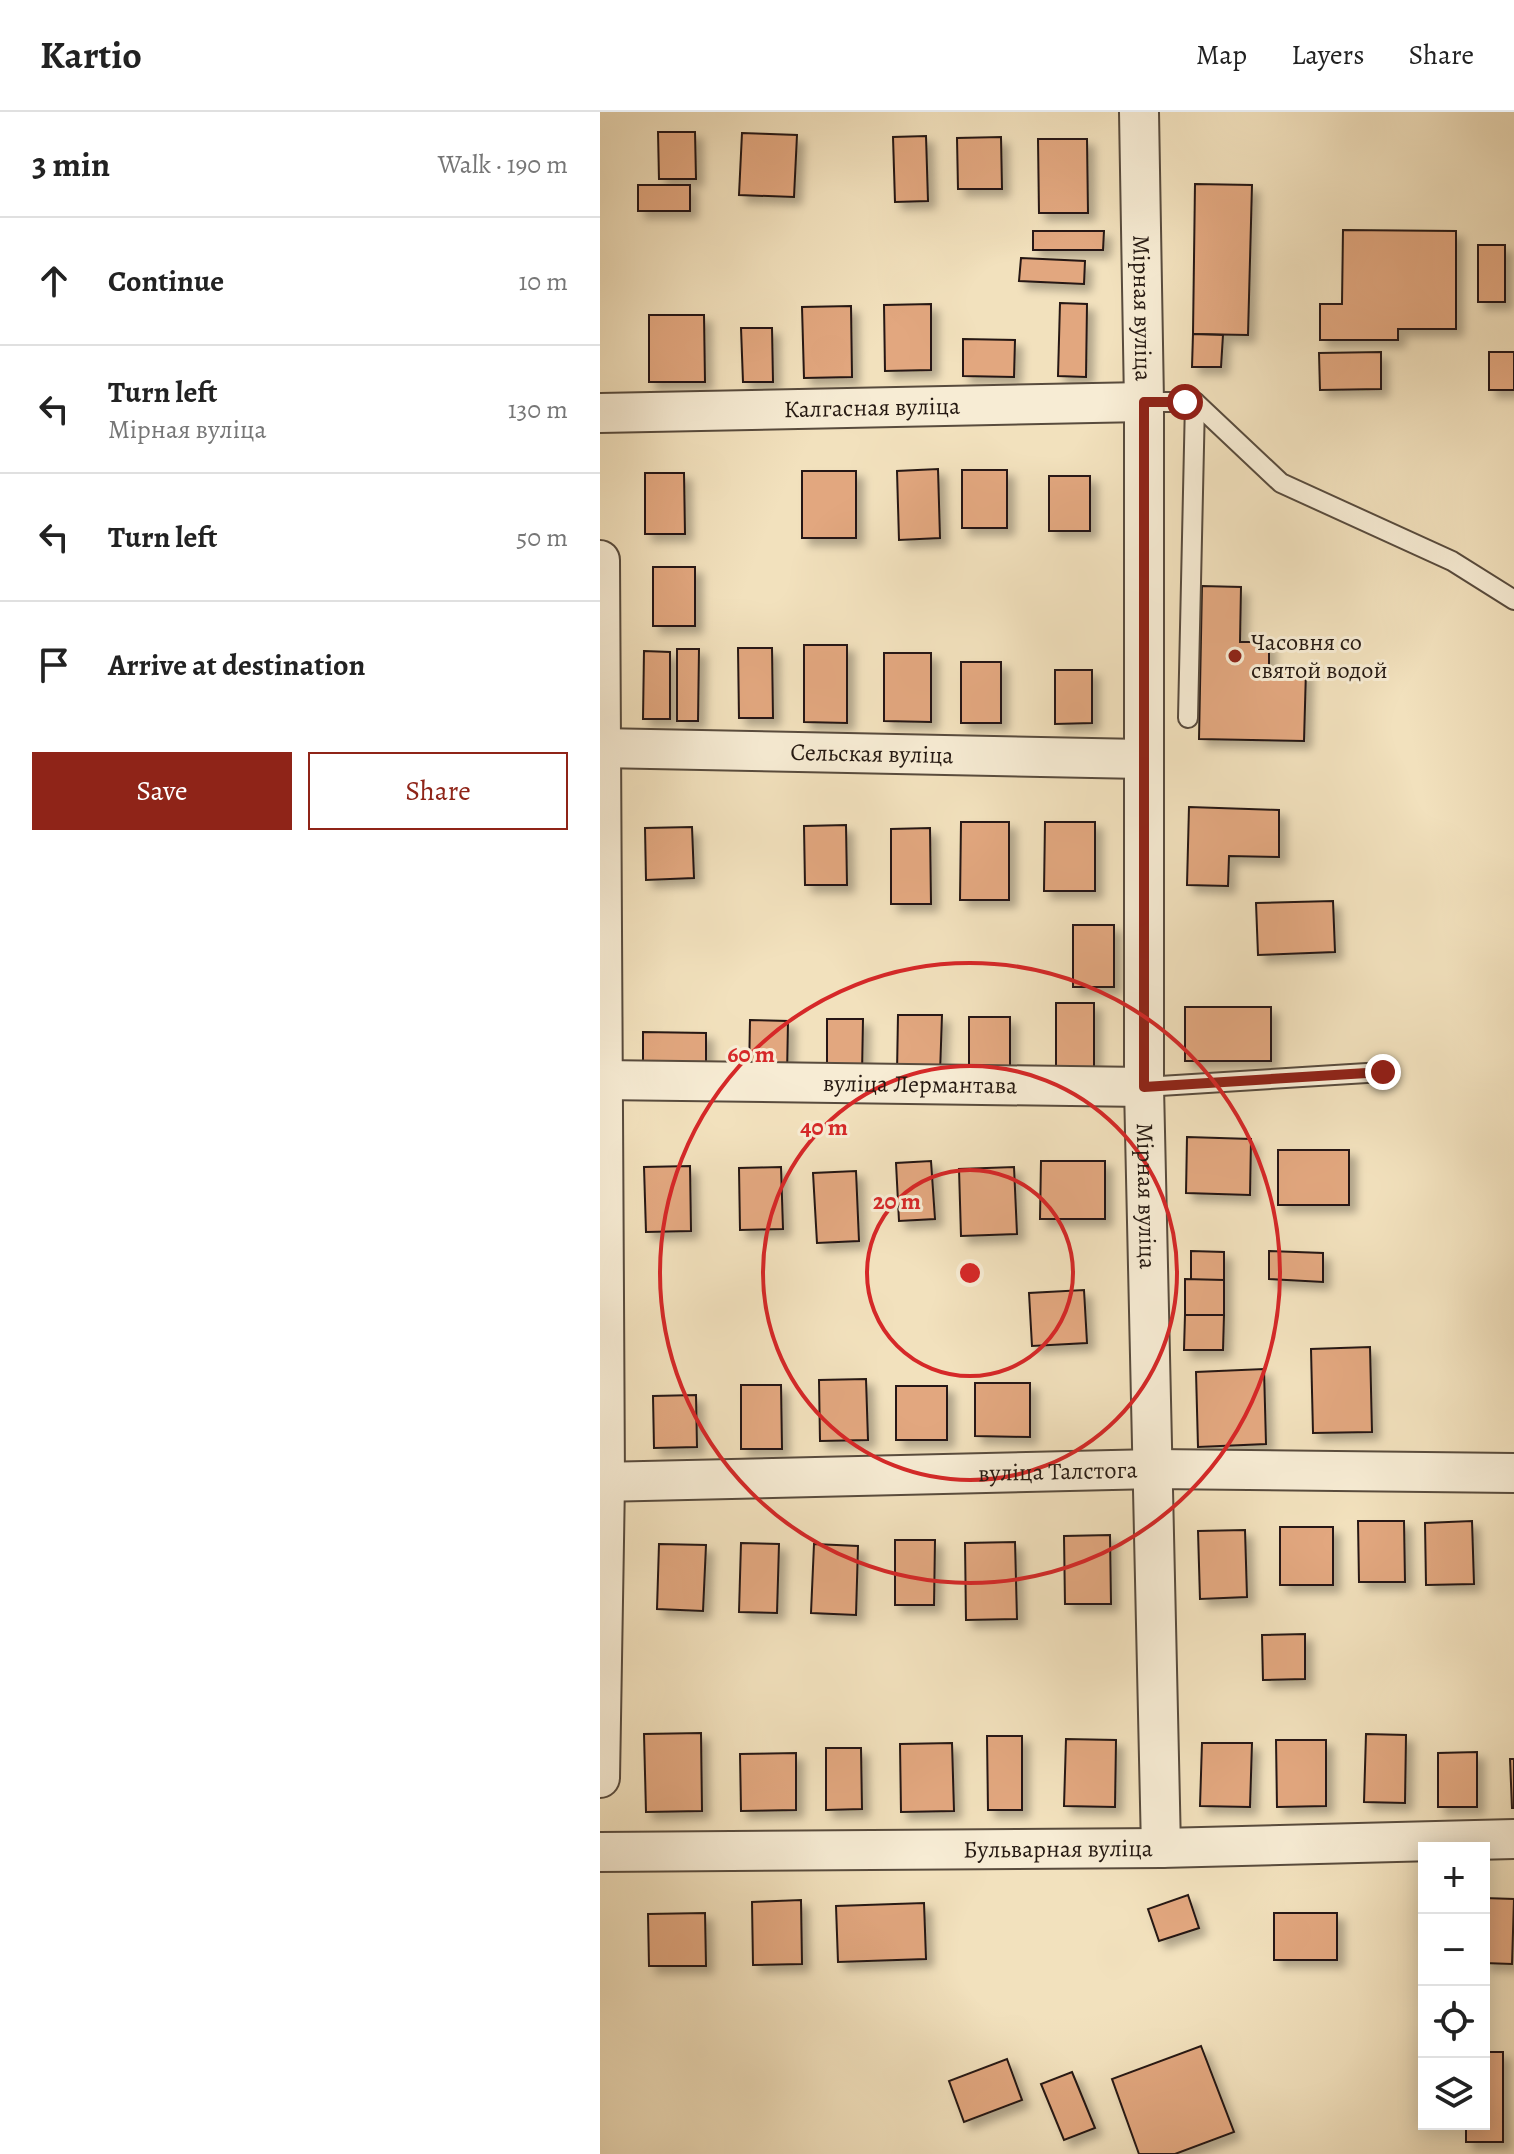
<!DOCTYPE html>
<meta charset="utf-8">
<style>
body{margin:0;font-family:Alegreya,serif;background:#f2f2f2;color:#222}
.controls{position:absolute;right:24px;bottom:24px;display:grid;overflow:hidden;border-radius:0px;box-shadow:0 4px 20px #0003}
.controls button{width:72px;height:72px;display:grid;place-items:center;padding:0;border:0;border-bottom:2px solid #e0e0e0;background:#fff;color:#222;font:40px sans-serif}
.stop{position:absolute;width:24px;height:24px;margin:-18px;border:6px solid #8f2418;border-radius:50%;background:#fff}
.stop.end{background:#8f2418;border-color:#fff;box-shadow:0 2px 8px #0008}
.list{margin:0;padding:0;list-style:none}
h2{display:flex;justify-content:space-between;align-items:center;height:104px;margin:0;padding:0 32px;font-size:34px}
h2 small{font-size:26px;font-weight:400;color:#767676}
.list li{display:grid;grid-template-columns:52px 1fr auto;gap:24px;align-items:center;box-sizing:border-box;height:128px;padding:0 32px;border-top:2px solid #e0e0e0}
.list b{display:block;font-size:30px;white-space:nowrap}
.list p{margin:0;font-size:26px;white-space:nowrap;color:#767676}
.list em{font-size:26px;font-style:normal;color:#767676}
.actions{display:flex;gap:16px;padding:24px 32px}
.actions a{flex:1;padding:18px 0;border:2px solid #8f2418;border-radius:0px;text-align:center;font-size:28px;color:#8f2418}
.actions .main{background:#8f2418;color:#fff}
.icon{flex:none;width:44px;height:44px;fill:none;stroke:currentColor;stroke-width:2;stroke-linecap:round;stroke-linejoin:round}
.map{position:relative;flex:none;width:914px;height:2042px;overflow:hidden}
header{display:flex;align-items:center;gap:48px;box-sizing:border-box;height:112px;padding:0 40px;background:#fff;border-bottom:2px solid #e0e0e0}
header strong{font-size:38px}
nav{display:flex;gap:44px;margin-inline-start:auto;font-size:28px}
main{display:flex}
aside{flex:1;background:#fff}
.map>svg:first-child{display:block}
.building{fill:#e2a77f;stroke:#251912;stroke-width:2;filter:url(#shadow)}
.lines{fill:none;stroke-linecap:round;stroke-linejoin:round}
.lane-casing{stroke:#584b3d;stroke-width:22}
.street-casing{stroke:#584b3d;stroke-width:42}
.lane{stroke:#f7ecd4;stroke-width:18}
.street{stroke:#f7ecd4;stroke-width:38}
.route{stroke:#8f2418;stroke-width:10}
.ring{fill:none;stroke:#d62828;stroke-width:4}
.poi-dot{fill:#8f2418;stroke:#f7ecd4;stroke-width:3}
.labels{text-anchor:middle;stroke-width:6;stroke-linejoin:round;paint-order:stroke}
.street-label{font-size:24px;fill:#251912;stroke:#f7ecd4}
.poi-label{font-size:24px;fill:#251912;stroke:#f7ecd4;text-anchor:start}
.centre{fill:#d62828;stroke:#f7ecd4;stroke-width:4}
.ring-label{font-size:24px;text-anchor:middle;font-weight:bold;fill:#d62828;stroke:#f7ecd4;stroke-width:6;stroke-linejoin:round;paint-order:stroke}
</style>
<header>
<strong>Kartio</strong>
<nav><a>Map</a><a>Layers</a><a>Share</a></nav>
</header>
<main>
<aside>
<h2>3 min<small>Walk · 190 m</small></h2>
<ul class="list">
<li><svg class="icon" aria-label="ahead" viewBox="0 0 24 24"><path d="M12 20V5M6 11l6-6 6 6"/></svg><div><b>Continue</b></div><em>10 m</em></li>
<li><svg class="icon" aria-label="left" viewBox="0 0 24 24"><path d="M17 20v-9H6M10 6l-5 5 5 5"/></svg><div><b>Turn left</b><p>Мірная вуліца</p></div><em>130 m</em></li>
<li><svg class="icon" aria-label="left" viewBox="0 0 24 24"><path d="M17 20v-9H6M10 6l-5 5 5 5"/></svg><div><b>Turn left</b></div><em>50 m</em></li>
<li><svg class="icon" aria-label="arrive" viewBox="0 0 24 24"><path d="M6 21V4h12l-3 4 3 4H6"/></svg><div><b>Arrive at destination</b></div></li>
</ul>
<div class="actions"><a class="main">Save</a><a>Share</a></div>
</aside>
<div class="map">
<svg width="914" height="2042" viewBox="0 0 914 2042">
<defs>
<filter id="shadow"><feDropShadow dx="7" dy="7" stdDeviation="4" flood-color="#0004"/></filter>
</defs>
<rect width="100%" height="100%" fill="#f2e1bd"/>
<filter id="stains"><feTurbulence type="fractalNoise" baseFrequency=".0025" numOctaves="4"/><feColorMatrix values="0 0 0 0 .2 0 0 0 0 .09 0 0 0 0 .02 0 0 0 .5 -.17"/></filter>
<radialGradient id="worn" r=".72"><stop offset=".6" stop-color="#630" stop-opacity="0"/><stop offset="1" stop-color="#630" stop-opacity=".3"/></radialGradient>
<g class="building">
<path d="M58,20H95L96,67H59Z"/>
<path d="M142,21L197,23L194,85L139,83Z"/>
<path d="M326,24L328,89L295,90L293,25Z"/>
<path d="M401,25L402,77H358L357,26Z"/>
<path d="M438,27H487L488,101H439Z"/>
<path d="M595,72L652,73L648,223L593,222Z"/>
<rect x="38" y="73" width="52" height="26"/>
<path d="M743,118L856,119V217H798V228H720V192H742Z"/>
<path d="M433,119H504L503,138H433Z"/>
<rect x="878" y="133" width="27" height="57"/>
<path d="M421,146L485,149L484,172L419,169Z"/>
<path d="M460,191L487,192L486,265L458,264Z"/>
<path d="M331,192V258L285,259L284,193Z"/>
<path d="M251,194L252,265L204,266L202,195Z"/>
<path d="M49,203H104L105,270H49Z"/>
<path d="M141,216H172L173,270H143Z"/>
<path d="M593,222L623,223L621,255H592Z"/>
<path d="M363,227L415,228L414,265L363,264Z"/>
<path d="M781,240V277L720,278L719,241Z"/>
<rect x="889" y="240" width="25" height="38"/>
<path d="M338,357L340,426L299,428L297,359Z"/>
<rect x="362" y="358" width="45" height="58"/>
<rect x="202" y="359" width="54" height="67"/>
<path d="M45,361H84L85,422H45Z"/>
<rect x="449" y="364" width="41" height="55"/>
<rect x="53" y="455" width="42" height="59"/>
<path d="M602,474L641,475L640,530H669V557L706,558L704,629L599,627Z"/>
<path d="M204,533H247V611L204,610Z"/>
<path d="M138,536H172L173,606H139Z"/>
<path d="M77,537H99L98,609H77Z"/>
<path d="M44,539L70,540V607H43Z"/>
<path d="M284,541H331V610L284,609Z"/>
<rect x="361" y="550" width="40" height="61"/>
<path d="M455,558H492V611L455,612Z"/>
<path d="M589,695L679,698V745L629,744L628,774L587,773Z"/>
<path d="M361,710H409V788H360Z"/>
<path d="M445,710H495V779H444Z"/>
<path d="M246,713L247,773H205L204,714Z"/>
<path d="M92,715L94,766L46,768L45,716Z"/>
<path d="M330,716L331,792H291V717Z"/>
<path d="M733,789L735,840L658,843L656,791Z"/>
<rect x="473" y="813" width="41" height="62"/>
<rect x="456" y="891" width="38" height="67"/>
<rect x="585" y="895" width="86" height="54"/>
<path d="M298,903H342L340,961H297Z"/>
<rect x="369" y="905" width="41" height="57"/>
<path d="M227,907H263L262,962H227Z"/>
<path d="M150,908L188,909L187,964L149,963Z"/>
<path d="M43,920L106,921V962L43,961Z"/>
<path d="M587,1025L651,1027L650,1083L586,1081Z"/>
<rect x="678" y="1038" width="71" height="55"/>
<path d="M331,1049L335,1107L299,1109L296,1051Z"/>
<path d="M441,1049H505V1107H440Z"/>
<path d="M90,1054L91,1119L46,1120L44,1055Z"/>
<path d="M181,1055L183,1117L140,1118L139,1056Z"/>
<path d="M414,1055L417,1122L361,1124L359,1057Z"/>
<path d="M256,1059L259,1129L217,1131L213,1061Z"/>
<path d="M591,1139L624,1140V1168H591Z"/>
<path d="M669,1139L723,1141V1170L669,1167Z"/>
<path d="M585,1167L624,1168V1203H585Z"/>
<path d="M484,1178L487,1231L432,1234L429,1181Z"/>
<path d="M585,1203H624L623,1238H584Z"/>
<path d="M770,1235L772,1320L713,1321L711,1237Z"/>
<path d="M664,1257L666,1332L598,1335L596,1260Z"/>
<path d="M266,1267L268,1328L220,1329L219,1268Z"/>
<path d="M375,1271H430V1325L375,1324Z"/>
<path d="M141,1273H181L182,1337H141Z"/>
<rect x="296" y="1274" width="51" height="54"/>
<path d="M96,1283L97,1335L54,1336L53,1284Z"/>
<path d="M758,1409H804L805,1470H759Z"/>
<path d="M872,1409L874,1472L826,1473L825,1411Z"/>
<rect x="680" y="1415" width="53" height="58"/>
<path d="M645,1418L647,1485L600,1487L598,1419Z"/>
<path d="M510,1423L511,1492H465L464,1424Z"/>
<path d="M295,1428H335L334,1493H295Z"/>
<path d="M415,1430L417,1507L366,1508L365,1431Z"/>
<path d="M141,1431L179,1432L177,1501L139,1500Z"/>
<path d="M59,1432L106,1433L103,1499L57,1497Z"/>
<path d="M214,1432L258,1434L256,1503L211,1501Z"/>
<path d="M705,1522V1567L663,1568L662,1523Z"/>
<path d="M101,1621L102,1699L46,1700L44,1622Z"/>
<path d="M766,1622L806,1623L805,1691L764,1690Z"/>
<path d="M387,1624H422V1698H388Z"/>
<path d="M466,1627L516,1628L515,1695L464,1694Z"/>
<path d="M676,1628H726V1694L677,1695Z"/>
<path d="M352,1631L354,1699L301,1700L300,1632Z"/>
<path d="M602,1631H652L650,1695L600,1694Z"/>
<path d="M226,1636H261L262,1697L226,1698Z"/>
<path d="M877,1640V1695H838V1641Z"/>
<path d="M196,1641V1698L141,1699L140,1642Z"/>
<path d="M910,1647H914V1696H912Z"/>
<path d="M588,1783L599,1816L559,1829L548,1797Z"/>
<path d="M823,1784H824V1849H822Z"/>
<path d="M884,1786L914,1787L912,1852L884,1851Z"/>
<path d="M201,1788L202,1852L153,1853L152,1790Z"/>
<path d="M324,1791L326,1847L238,1850L236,1794Z"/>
<path d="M105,1801L106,1854H49L48,1802Z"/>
<rect x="674" y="1801" width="63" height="47"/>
<path d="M601,1934L634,2020L575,2042H539L512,1967Z"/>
<path d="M884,1940H903V2030H866V2012H884Z"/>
<path d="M407,1947L422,1988L364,2010L349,1969Z"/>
<path d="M472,1960L495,2016L464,2028L441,1972Z"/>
</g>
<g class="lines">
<defs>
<g id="lane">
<path d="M544,290H595L681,371L852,449L914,488"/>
<path d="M588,606L595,290"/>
<path d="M544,975L783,960"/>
</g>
<g id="street">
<path id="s1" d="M539,0L544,290V975L561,1736"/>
<path id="s2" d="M0,301L544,290"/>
<path d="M0,448L5,1370L0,1666"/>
<path id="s3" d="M0,636L542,647"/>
<path id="s4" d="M0,968L544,975"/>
<path id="s5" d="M0,1370L555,1357L914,1361"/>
<path id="s6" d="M0,1740L561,1736L914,1727"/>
</g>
</defs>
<use href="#lane" class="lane-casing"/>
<use href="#street" class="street-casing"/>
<use href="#lane" class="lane"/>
<use href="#street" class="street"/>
</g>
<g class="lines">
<path class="route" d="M585,290H544V975L783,960"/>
</g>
<g class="ring">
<circle cx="370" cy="1161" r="103"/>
<circle cx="370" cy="1161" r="207"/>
<circle cx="370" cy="1161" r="310"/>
</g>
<circle class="poi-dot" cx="635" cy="544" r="8"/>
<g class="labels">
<g class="street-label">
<text dy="8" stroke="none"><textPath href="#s1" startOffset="196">Мірная вуліца</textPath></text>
<text dy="8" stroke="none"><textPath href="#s2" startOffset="272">Калгасная вуліца</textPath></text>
<text dy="8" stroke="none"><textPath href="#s3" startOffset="272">Сельская вуліца</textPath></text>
<text dy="8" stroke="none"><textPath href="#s4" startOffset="320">вуліца Лермантава</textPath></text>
<text dy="8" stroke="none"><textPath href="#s1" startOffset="1084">Мірная вуліца</textPath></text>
<text dy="8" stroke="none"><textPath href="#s5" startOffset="458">вуліца Талстога</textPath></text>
<text dy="8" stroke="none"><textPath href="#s6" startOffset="458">Бульварная вуліца</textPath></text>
</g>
<g class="poi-label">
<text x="651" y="538">Часовня со<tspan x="651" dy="28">святой водой</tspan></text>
</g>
</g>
<circle cx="370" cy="1161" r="12" class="centre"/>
<g class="ring-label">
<text x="151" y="950">60 m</text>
<text x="224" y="1023">40 m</text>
<text x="297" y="1097">20 m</text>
</g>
<rect width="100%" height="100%" filter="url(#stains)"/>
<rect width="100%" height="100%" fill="url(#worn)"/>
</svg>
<div class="controls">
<button>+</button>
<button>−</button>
<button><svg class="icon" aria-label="locate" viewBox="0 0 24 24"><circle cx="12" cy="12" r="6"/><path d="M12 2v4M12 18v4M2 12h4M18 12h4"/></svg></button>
<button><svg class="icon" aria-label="layers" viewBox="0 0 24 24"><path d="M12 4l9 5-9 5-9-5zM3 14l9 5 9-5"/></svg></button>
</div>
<div class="stop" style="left:585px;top:290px"></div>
<div class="stop end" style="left:783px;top:960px"></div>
</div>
</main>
